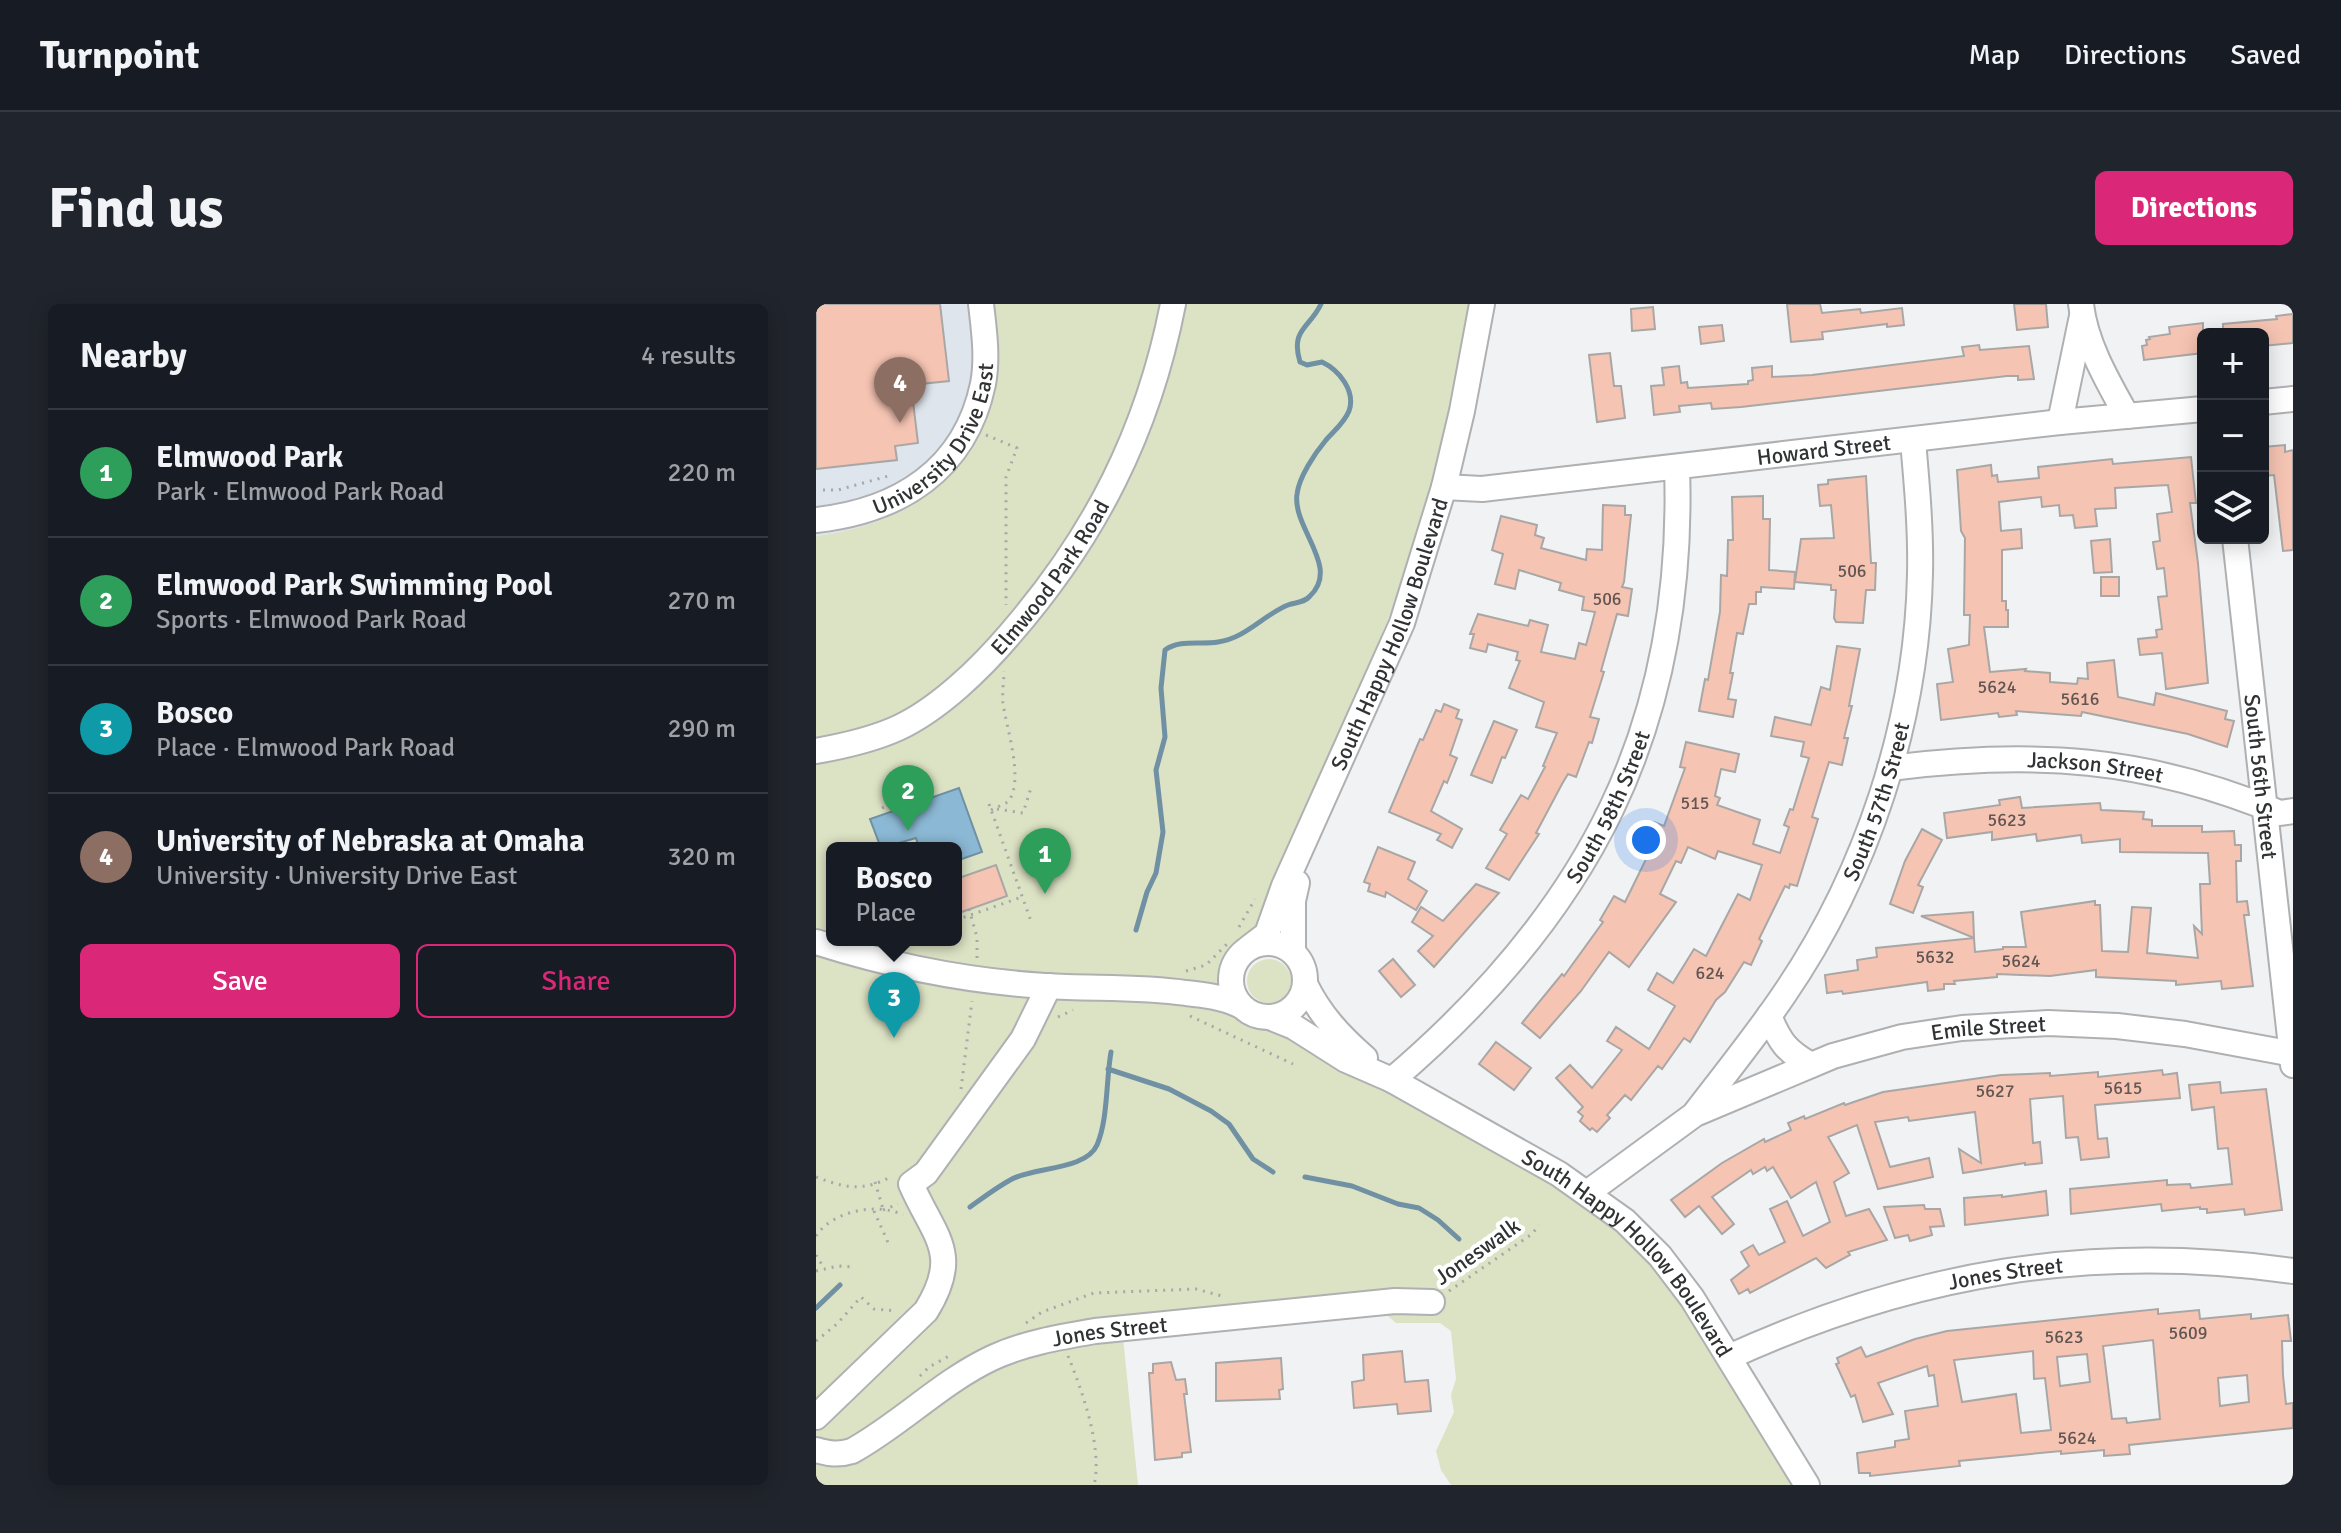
<!DOCTYPE html>
<meta charset="utf-8">
<style>
body{margin:0;font-family:Signika,sans-serif;background:#20242c;color:#f1f3f6}
.controls{position:absolute;right:24px;top:24px;display:grid;overflow:hidden;border-radius:12px;box-shadow:0 4px 20px #0003}
.controls button{width:72px;height:72px;display:grid;place-items:center;padding:0;border:0;border-bottom:2px solid #363941;background:#171b24;color:#f1f3f6;font:40px sans-serif}
.you{position:absolute;left:830px;top:536px;width:28px;height:28px;margin:-20px;border:6px solid #fff;border-radius:50%;background:#1a73e8;box-shadow:0 0 0 12px #1a73e833}
.badge{display:grid;place-items:center;width:52px;height:52px;border-radius:50%;background:#db2777;color:#fff;font-size:26px;font-weight:700}
.pin{position:absolute;translate:-50% -66px;filter:drop-shadow(0 2px 4px #0008)}
.pin::after{content:'';position:absolute;top:42px;width:28px;height:24px;background:inherit;clip-path:polygon(0 0,100% 0,50% 100%)}
.popup{position:absolute;left:10px;top:538px;width:136px;height:104px;box-sizing:border-box;display:grid;place-content:center;border-radius:12px;background:#171b24;filter:drop-shadow(0 2px 6px #0005);font-size:26px;white-space:nowrap;color:#9ea1a6}
.popup b{font-size:30px;color:#f1f3f6}
.popup::after{content:'';position:absolute;left:50%;top:100%;margin-left:-16px;border:16px solid transparent;border-top-color:#171b24}
.list{margin:0;padding:0;list-style:none}
h2{display:flex;justify-content:space-between;align-items:center;height:104px;margin:0;padding:0 32px;font-size:34px}
h2 small{font-size:26px;font-weight:400;color:#9ea1a6}
.list li{display:grid;grid-template-columns:52px 1fr auto;gap:24px;align-items:center;box-sizing:border-box;height:128px;padding:0 32px;border-top:2px solid #363941}
.list b{display:block;font-size:30px;white-space:nowrap}
.list p{margin:0;font-size:26px;white-space:nowrap;color:#9ea1a6}
.list em{font-size:26px;font-style:normal;color:#9ea1a6}
.actions{display:flex;gap:16px;padding:24px 32px}
.actions a{flex:1;padding:18px 0;border:2px solid #db2777;border-radius:12px;text-align:center;font-size:28px;color:#db2777}
.actions .main{background:#db2777;color:#fff}
.icon{flex:none;width:44px;height:44px;fill:none;stroke:currentColor;stroke-width:2;stroke-linecap:round;stroke-linejoin:round}
.map{position:relative;flex:none;width:1477px;height:1181px;overflow:hidden;border-radius:12px}
header{display:flex;align-items:center;gap:48px;box-sizing:border-box;height:112px;padding:0 40px;background:#171b24;border-bottom:2px solid #363941}
header strong{font-size:38px}
nav{display:flex;gap:44px;margin-inline-start:auto;font-size:28px}
.intro{display:flex;align-items:center;justify-content:space-between;box-sizing:border-box;height:192px;padding:0 48px}
h1{margin:0;font-size:56px}
.button{padding:20px 36px;border-radius:12px;background:#db2777;color:#fff;font-size:28px;font-weight:700}
main{display:flex;gap:48px;padding:0 48px}
aside{flex:1;background:#171b24;border-radius:12px;box-shadow:0 4px 20px #0003}
.map>svg:first-child{display:block}
.built{fill:#dee5ec}
.green{fill:#dce2c4;fill-rule:evenodd}
.water{fill:#8bb8d4;stroke:#7090a4;stroke-width:2}
.lines{fill:none;stroke-linecap:round;stroke-linejoin:round}
.stream{stroke:#7090a4;stroke-width:5}
.building{fill:#f6c4b3;stroke:#a9a7a6;stroke-width:2;fill-rule:evenodd}
.minor-casing{stroke:#afb0b2;stroke-width:28}
.path{stroke:#a6a7a8;stroke-width:3;stroke-dasharray:2 6;stroke-linecap:butt}
.minor{stroke:#fff;stroke-width:24}
.labels{text-anchor:middle;stroke-width:8;stroke-linejoin:round;paint-order:stroke}
.number-label{font-size:18px;fill:#625653}
.street-label{font-size:22px;fill:#313233;stroke:#fff}
</style>
<header>
<strong>Turnpoint</strong>
<nav><a>Map</a><a>Directions</a><a>Saved</a></nav>
</header>
<div class="intro"><h1>Find us</h1><a class="button">Directions</a></div>
<main>
<aside>
<h2>Nearby<small>4 results</small></h2>
<ul class="list">
<li><span class="badge" style="background:#2e9e5b">1</span><div><b>Elmwood Park</b><p>Park · Elmwood Park Road</p></div><em>220 m</em></li>
<li><span class="badge" style="background:#2e9e5b">2</span><div><b>Elmwood Park Swimming Pool</b><p>Sports · Elmwood Park Road</p></div><em>270 m</em></li>
<li><span class="badge" style="background:#0f9aa8">3</span><div><b>Bosco</b><p>Place · Elmwood Park Road</p></div><em>290 m</em></li>
<li><span class="badge" style="background:#8d6e63">4</span><div><b>University of Nebraska at Omaha</b><p>University · University Drive East</p></div><em>320 m</em></li>
</ul>
<div class="actions"><a class="main">Save</a><a>Share</a></div>
</aside>
<div class="map">
<svg width="1477" height="1181" viewBox="0 0 1477 1181">
<rect width="100%" height="100%" fill="#f1f2f4"/>
<path class="built" d="M0,0H179L182,44L179,81L170,112L157,140L127,178L102,199L76,214L41,226L0,232Z"/>
<g class="green">
<path d="M179,0H659L638,85L634,116L586,281L442,628L407,659L406,701L419,707L437,721L471,727L749,887L819,935L863,993L977,1181H635L625,1166L620,1147L638,1108L635,1091L640,1075L635,1027L624,1019H580L550,993L305,1014L322,1181H0V232C87,222 164,173 179,80C184,54 181,27 179,0ZM16,544H140V636H16Z"/>
<circle cx="453" cy="677" r="22"/>
</g>
<path class="water" d="M143,484L166,548L140,557V544H103L100,534L65,544L54,515Z"/>
<g class="lines">
<g class="stream">
<path d="M320,626L331,588L340,569L347,528L340,466L349,433L345,384L349,346C364,335 384,341 402,338C430,334 447,311 472,301C480,298 488,299 494,292C525,263 476,224 481,190C483,173 499,149 510,136C518,127 528,119 533,107C540,87 523,66 506,58L491,61L484,58C474,25 494,24 505,0"/>
<path d="M292,765L353,785L395,807L413,820L437,855L457,868"/>
<path d="M489,873L536,882L582,900L603,904L622,916L643,935"/>
<path d="M154,903C168,893 181,883 196,875C219,863 270,866 281,841C292,816 290,776 295,748"/>
<path d="M0,1004L24,981"/>
</g>
</g>
<g class="building">
<path d="M0,0H124L133,77L95,81L102,139L79,142L81,156L0,165Z"/>
<path d="M971,0H1004L1006,9L1044,5L1045,9L1086,4L1088,21L1071,23V20L1006,28L1007,35L975,38Z"/>
<path d="M1198,0H1230L1232,23L1201,26Z"/>
<path d="M837,3L839,25L816,27L815,5Z"/>
<path d="M1477,10V39L1447,42V30H1407V20L1461,15L1460,12Z"/>
<path d="M1387,19V49L1328,56L1326,42L1331,41L1330,36L1334,35L1333,33L1354,30L1353,23Z"/>
<path d="M906,21L908,37L885,40L883,23Z"/>
<path d="M1163,41L1164,46L1213,42L1218,75L1202,76V72H1191L925,103L896,105L895,99L863,102L864,108L838,111L835,82L848,81L846,64L863,62L865,79L871,78L872,84L932,80V77L937,76L936,64L956,62V73L996,71L1148,52L1146,43Z"/>
<path d="M794,49L798,82H805L809,114L781,118L773,51Z"/>
<path d="M1469,141V148L1477,146V246L1467,247L1458,171L1447,172V143Z"/>
<path d="M1375,153L1380,199H1374L1382,259L1392,379L1350,385L1346,349L1324,351L1322,335L1341,333L1340,326L1346,325L1342,293L1351,292L1348,264L1341,265L1337,238L1344,237L1341,210L1356,208L1352,181L1299,184L1300,204L1279,205L1281,222L1259,224L1257,211L1244,212L1243,201L1226,203L1225,193L1183,198L1185,227L1205,225L1206,244L1186,246V297H1190V306H1192V323H1168L1174,368L1210,365L1209,367L1234,369V378L1261,380L1262,374L1272,375L1271,359L1298,356L1302,393L1338,401L1340,389L1411,407L1409,415L1418,417L1411,443L1372,430L1266,408L1265,412L1200,407L1201,411L1183,413L1182,409L1125,416L1121,380L1137,378L1132,345L1153,341L1154,311H1148L1149,234L1145,227L1141,166L1175,161L1176,172L1181,171L1182,178L1223,174L1222,163L1296,155L1297,160Z"/>
<path d="M1050,172L1055,259H1060L1059,286H1050L1047,319L1020,318L1018,314L1020,286H1015V281L979,278L985,235L1018,234L1015,201L1004,202L1002,181L1012,180V176Z"/>
<path d="M947,192V215H954L953,266L979,268L978,285L945,283V288H940V300H933L927,330L921,329L914,369H917L912,395L920,396L917,413L883,407L889,375L892,376L904,308L905,271L911,272L912,236H917L916,193Z"/>
<path d="M787,201L809,202V211H815L808,278L806,283L816,285L812,312L801,310L785,367L788,368L774,413L783,415L776,439L773,438L760,473L752,470L746,480L720,529L723,530L693,576L670,564L691,530L684,526L705,491L712,495L729,463L727,462L741,429L720,423L728,398L693,384L704,357L700,356L702,348L672,340L670,348L654,344L658,330H654L662,310L712,322L714,316L732,321L725,348L759,355L763,339L770,341L779,308L766,306L768,293L743,286L745,279L703,266L699,285L679,280L687,250L676,246L685,212L721,221L719,231L728,234L725,244L770,256L771,245L786,246Z"/>
<path d="M1294,235L1296,268L1278,269L1275,237Z"/>
<rect x="1285" y="273" width="18" height="19"/>
<path d="M1021,342L1044,345L1033,402H1036L1028,434H1032L1026,461L1013,458L996,513L1002,515L981,582L974,580L973,584L969,582L943,635L946,637L935,661L928,658L909,688L900,696L874,738L868,734L846,765L842,762L815,796L809,791L791,811L794,814L781,828L776,824L774,826L764,817L767,812L762,808L767,803L740,774L754,761L776,784L806,746L791,737L800,723L833,745L859,702L832,686L841,669L857,679L878,645L890,652L922,590L934,596L946,561L902,547L899,555L872,543L865,559L860,557L844,590L860,598L813,663L793,648L765,687L724,734L706,719L746,670L748,672L787,618L784,616L798,592L809,598L835,545L828,542L838,518L848,522L869,464L864,463L870,438L923,450L919,468L905,465L899,492L904,494L901,501L944,516L937,540L964,549L973,523L968,521L974,505L977,506L993,454L985,452L988,438L955,432L959,413L995,421L1005,383L1014,386Z"/>
<path d="M628,400L643,406L640,414L646,416L634,451L641,454L631,479L628,477L615,507L646,525L636,544L621,536L625,530L573,508L604,435L607,436L620,406L625,408Z"/>
<path d="M678,417L701,426L689,454L686,453L676,479L655,471Z"/>
<path d="M1204,493L1206,504L1284,499L1285,506L1328,508L1327,515L1336,516V522H1386V528L1418,527L1419,541H1425V557H1420L1421,598L1431,597L1433,611H1428L1437,682L1406,685L1405,677L1360,681V677L1280,673V666L1234,672L1181,670V673L1138,677L1139,680H1128V685L1112,687L1111,678L1027,690L1026,687L1011,689L1009,671L1042,666L1041,656L1061,653L1060,644L1158,634L1159,648L1187,645V643H1210L1205,608L1279,597V601H1284L1286,647L1312,648L1316,603L1335,604L1331,649L1382,654L1378,622L1386,630L1384,580H1394L1392,549L1304,548V535L1266,539L1265,531L1221,537L1220,530L1176,536V528L1131,534L1128,509L1184,501L1183,496Z"/>
<path d="M1106,525L1126,536L1102,581L1107,583L1097,609L1074,600L1089,557Z"/>
<path d="M562,543L599,558L592,575L611,587L600,606L570,588L569,593L552,587L554,580L548,578Z"/>
<path d="M180,561L191,592L140,610V575Z"/>
<path d="M660,580L683,589L618,663L602,647L617,632L596,618L605,603L627,617Z"/>
<path d="M1157,608L1158,634L1105,612Z"/>
<path d="M577,655L599,681L585,693L563,667Z"/>
<path d="M680,738L715,764L698,786L663,760Z"/>
<path d="M1346,766L1347,771L1361,769L1364,794L1279,801L1282,835L1291,834L1293,853L1265,856L1262,833L1250,834L1247,792L1214,795L1217,839L1224,838L1226,859L1209,861V859L1147,869L1143,845L1165,859L1159,808L1093,817L1092,813L1059,818L1074,863L1113,854L1117,873L1062,885L1041,821L1012,833L1033,869L1018,878L1030,912L1053,905L1071,936L1032,948L1034,951L1010,964L1000,954L934,989L932,985L923,990L915,976L933,962L925,948L937,941L943,951L969,938L954,905L971,897L987,932L1014,918L1000,878L975,894L957,863L951,867L949,863L937,870L935,866L896,893L918,920L906,930L883,902L869,913L855,896L906,859L948,835L949,838L975,826L972,819L988,812L989,815L1028,799L1029,801L1067,788L1185,771L1234,769V772L1282,768V773Z"/>
<path d="M1404,778L1405,789L1450,785L1466,906L1429,911L1428,905L1391,909V905H1384V903L1346,907L1345,900L1255,910L1254,885L1351,876V881L1374,880L1375,884L1416,880L1412,844L1402,845L1398,803L1376,806L1373,781Z"/>
<path d="M1230,887L1232,911L1149,921L1148,894L1186,891V893Z"/>
<path d="M1108,901L1109,905H1124L1128,922L1114,923L1116,931L1094,937L1092,931L1079,934L1068,903Z"/>
<path d="M1342,1005V1010L1383,1006L1384,1015L1435,1010V1015L1472,1011L1475,1037H1466L1467,1071L1470,1100L1477,1099V1124L1313,1141L1314,1150L1288,1152V1146L1245,1150V1147L1143,1157L1144,1162L1054,1172V1169H1043L1041,1149L1079,1143V1137L1093,1135L1089,1107L1122,1102L1118,1071L1113,1072L1111,1062L1062,1079L1077,1110L1047,1118L1039,1091L1035,1093L1020,1060L1023,1059L1021,1054L1045,1043L1050,1053L1099,1035L1131,1027ZM1337,1036L1344,1115L1311,1119L1310,1114L1296,1115L1287,1042ZM1217,1047L1218,1075L1229,1074L1235,1126L1205,1129L1200,1090L1146,1098L1138,1056ZM1271,1050L1274,1078L1244,1082L1241,1053ZM1431,1071L1433,1098L1404,1102L1402,1074Z"/>
<path d="M586,1047L589,1078L612,1076L615,1107L582,1110L581,1100L538,1104L536,1078L548,1076L547,1051Z"/>
<path d="M465,1054L467,1085L463,1086L464,1095L400,1097V1059Z"/>
<path d="M355,1058L360,1076L369,1075L371,1090H368L375,1148L366,1149V1153L339,1156L333,1069H337V1060Z"/>
</g>
<g class="lines">
<defs>
<g id="minor">
<path d="M1265,0C1269,39 1292,78 1311,112"/>
<path d="M1447,98L1477,95"/>
<path d="M1244,118L1266,12"/>
<path id="s1" d="M628,183L666,185L1244,118L1387,105"/>
<path id="s2" d="M0,216C83,207 149,166 167,80C172,54 168,26 165,0"/>
<path id="s3" d="M1419,234L1477,761"/>
<path id="s4" d="M0,447C28,442 56,436 82,424C123,405 165,364 194,330C279,232 332,128 357,0"/>
<path id="s5" d="M1074,464C1217,446 1330,453 1464,509L1477,507"/>
<path d="M0,638C75,662 150,677 229,682C276,685 323,682 370,689C389,691 406,693 423,701"/>
<circle cx="452" cy="676" r="37"/>
<path id="s6" d="M434,643L451,630L468,582L586,319L628,183L646,107L666,0"/>
<path d="M477,648V597L481,579"/>
<path d="M489,680C504,711 524,732 549,754"/>
<path d="M953,712C964,738 970,747 995,761"/>
<path id="s7" d="M456,714L478,723L530,756L576,776L743,870L809,917L844,952L876,994L991,1181"/>
<path id="s8" d="M576,776C772,609 870,424 861,163"/>
<path id="s9" d="M880,808C909,770 940,732 967,692C1051,570 1101,418 1104,270C1105,226 1101,182 1097,137"/>
<path id="s10" d="M771,889L879,810L1017,752L1086,733L1146,724L1232,719L1301,722L1369,730L1477,750"/>
<path id="s11" d="M913,1053C1097,969 1276,938 1477,967"/>
<path d="M0,1113L110,1007C146,949 118,933 95,880L110,869L207,735L233,682"/>
<path id="s12" d="M0,1146C13,1150 23,1151 36,1147C85,1120 125,1078 176,1054C208,1039 244,1033 279,1027L579,997L616,998"/>
</g>
</defs>
<use href="#minor" class="minor-casing"/>
<g class="path">
<path d="M170,131L201,144L190,173V301"/>
<path d="M7,186H22L76,171"/>
<path d="M173,500L216,620"/>
<path d="M66,504L70,502"/>
<path d="M181,505L207,509L216,481"/>
<path d="M175,506L192,498C209,476 190,424 187,399C186,388 188,377 188,367"/>
<path d="M153,605L161,633V655"/>
<path d="M140,616L206,593"/>
<path d="M423,623L439,595"/>
<path d="M370,667L390,661L412,639"/>
<path d="M374,712L477,760"/>
<path d="M242,713L257,706"/>
<path d="M145,785L156,697"/>
<path d="M0,873C29,884 48,888 76,872"/>
<path d="M59,878L67,905"/>
<path d="M67,906L82,900"/>
<path d="M58,907L74,943"/>
<path d="M0,932C16,907 61,898 87,911"/>
<path d="M0,951L8,964"/>
<path d="M0,967L22,962L39,963"/>
<path d="M633,987L716,930L723,921"/>
<path d="M210,1019L226,1008L278,989L380,985L406,992"/>
<path d="M0,1037L21,1020L45,993L58,1005L81,1007"/>
<path d="M252,1052C266,1086 287,1145 278,1181"/>
<path d="M104,1072L113,1063L133,1052"/>
</g>
<use href="#minor" class="minor"/>
</g>
<g class="labels">
<g class="number-label">
<text x="1036" y="273">506</text>
<text x="791" y="301">506</text>
<text x="1181" y="389">5624</text>
<text x="1264" y="401">5616</text>
<text x="879" y="505">515</text>
<text x="1191" y="522">5623</text>
<text x="1119" y="659">5632</text>
<text x="1205" y="663">5624</text>
<text x="894" y="675">624</text>
<text x="1307" y="790">5615</text>
<text x="1179" y="793">5627</text>
<text x="1372" y="1035">5609</text>
<text x="1248" y="1039">5623</text>
<text x="1261" y="1140">5624</text>
</g>
<g class="street-label">
<text dy="8" stroke="none"><textPath href="#s2" startOffset="156">University Drive East</textPath></text>
<text dy="8" stroke="none"><textPath href="#s1" startOffset="382">Howard Street</textPath></text>
<text dy="8" stroke="none"><textPath href="#s4" startOffset="302">Elmwood Park Road</textPath></text>
<text dy="8" stroke="none"><textPath href="#s6" startOffset="346">South Happy Hollow Boulevard</textPath></text>
<text dy="8" stroke="none"><textPath href="#s5" startOffset="206">Jackson Street</textPath></text>
<text dy="8" stroke="none"><textPath href="#s3" startOffset="240">South 56th Street</textPath></text>
<text dy="8" stroke="none"><textPath href="#s9" startOffset="362">South 57th Street</textPath></text>
<text dy="8" stroke="none"><textPath href="#s8" startOffset="352">South 58th Street</textPath></text>
<text dy="8" stroke="none"><textPath href="#s10" startOffset="442">Emile Street</textPath></text>
<text transform="translate(661 947) rotate(-35)" y="8">Joneswalk</text>
<text dy="8" stroke="none"><textPath href="#s7" startOffset="432">South Happy Hollow Boulevard</textPath></text>
<text dy="8" stroke="none"><textPath href="#s11" startOffset="290">Jones Street</textPath></text>
<text dy="8" stroke="none"><textPath href="#s12" startOffset="326">Jones Street</textPath></text>
</g>
</g>
</svg>
<div class="controls">
<button>+</button>
<button>−</button>
<button><svg class="icon" aria-label="layers" viewBox="0 0 24 24"><path d="M12 4l9 5-9 5-9-5zM3 14l9 5 9-5"/></svg></button>
</div>
<div class="you"></div>
<div class="pin badge" style="left:229px;top:590px;background:#2e9e5b">1</div>
<div class="pin badge" style="left:92px;top:527px;background:#2e9e5b">2</div>
<div class="pin badge" style="left:78px;top:734px;background:#0f9aa8">3</div>
<div class="popup"><b>Bosco</b>Place</div>
<div class="pin badge" style="left:84px;top:119px;background:#8d6e63">4</div>
</div>
</main>
